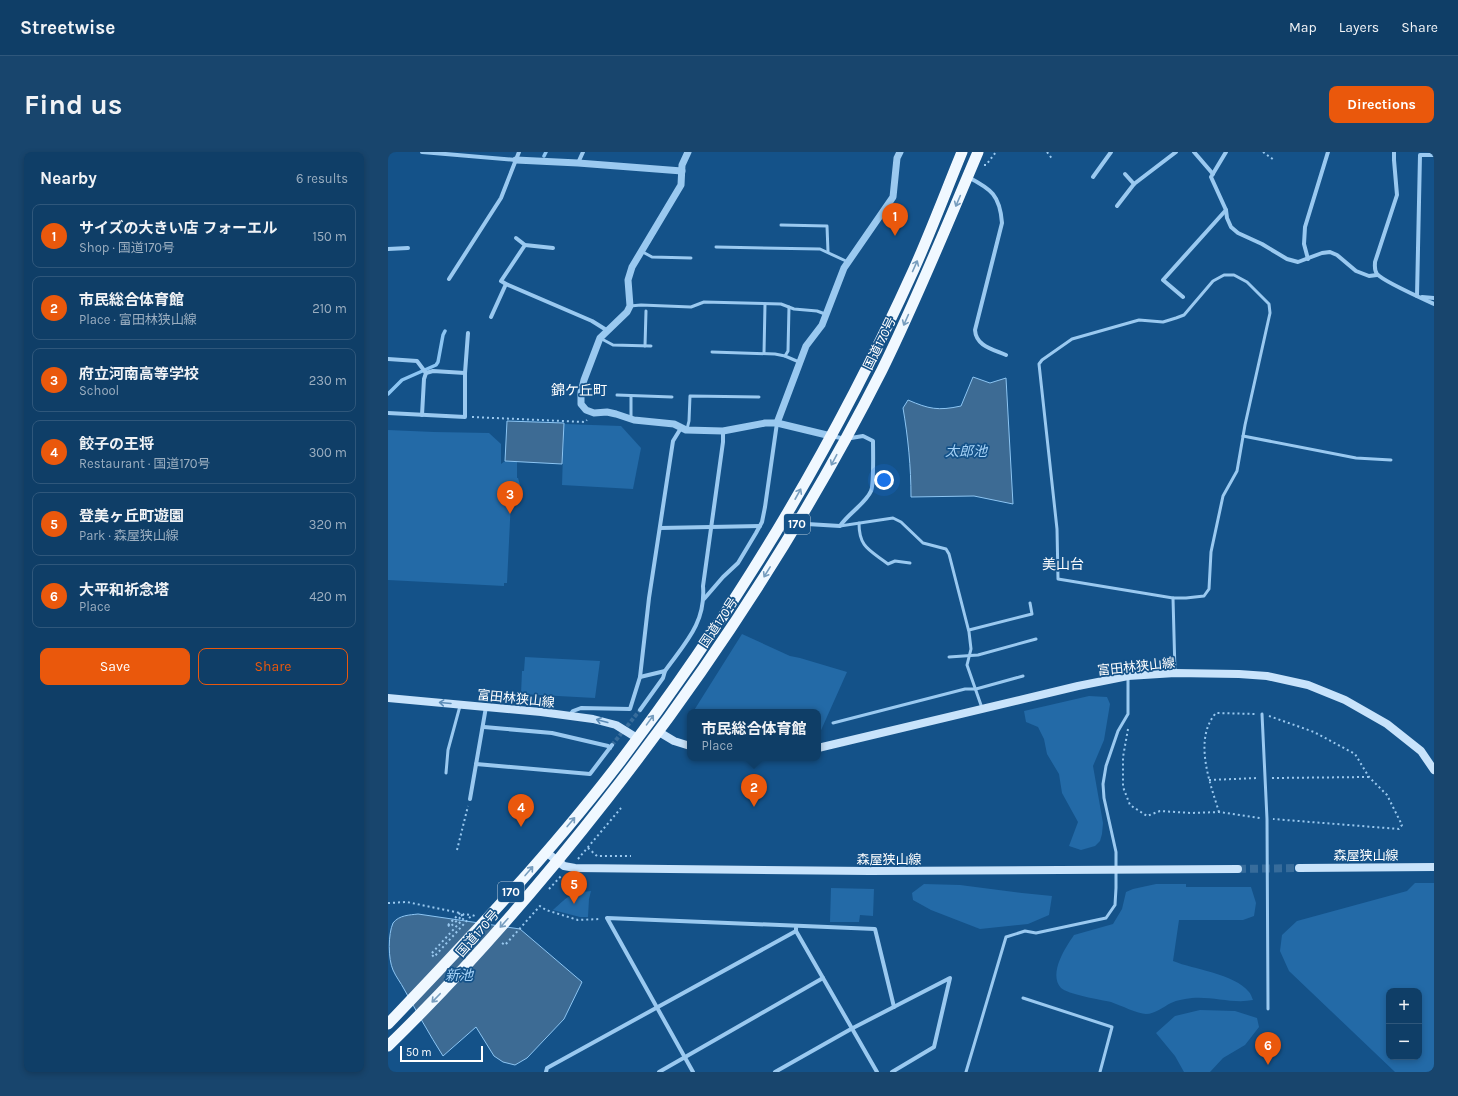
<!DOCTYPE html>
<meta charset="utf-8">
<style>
body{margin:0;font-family:Karla,"Noto Sans JP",sans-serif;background:#18456d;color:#f1f3f6}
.controls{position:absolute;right:12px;bottom:12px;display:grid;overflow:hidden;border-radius:8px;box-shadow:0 2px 6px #0003}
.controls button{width:36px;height:36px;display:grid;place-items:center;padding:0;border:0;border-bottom:1px solid #2f577b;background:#0f3e67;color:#f1f3f6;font:20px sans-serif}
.scale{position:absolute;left:12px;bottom:10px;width:83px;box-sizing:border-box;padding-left:4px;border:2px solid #fff;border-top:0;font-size:11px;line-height:14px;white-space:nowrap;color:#fff;-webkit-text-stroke:3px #145289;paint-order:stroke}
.you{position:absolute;left:496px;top:328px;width:14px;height:14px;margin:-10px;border:3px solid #fff;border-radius:50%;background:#1a73e8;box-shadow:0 0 0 6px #1a73e833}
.badge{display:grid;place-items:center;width:26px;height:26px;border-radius:50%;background:#ea580c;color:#fff;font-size:13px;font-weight:700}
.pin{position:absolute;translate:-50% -33px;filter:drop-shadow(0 1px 2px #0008)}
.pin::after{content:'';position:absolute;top:21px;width:14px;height:12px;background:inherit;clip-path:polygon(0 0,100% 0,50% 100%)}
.popup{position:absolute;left:299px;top:557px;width:134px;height:52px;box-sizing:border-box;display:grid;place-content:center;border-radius:8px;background:#0f3e67;filter:drop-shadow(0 1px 3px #0005);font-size:13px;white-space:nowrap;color:#9baec0}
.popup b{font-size:15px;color:#f1f3f6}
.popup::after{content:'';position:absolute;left:50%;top:100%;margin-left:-8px;border:8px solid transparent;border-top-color:#0f3e67}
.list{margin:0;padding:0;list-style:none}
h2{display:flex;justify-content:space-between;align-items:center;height:52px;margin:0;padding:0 16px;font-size:17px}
h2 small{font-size:13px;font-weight:400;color:#9baec0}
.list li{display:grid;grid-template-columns:26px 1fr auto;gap:12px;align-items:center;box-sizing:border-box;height:64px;margin:0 8px 8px;padding:0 8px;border:1px solid #2f577b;border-radius:8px}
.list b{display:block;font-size:15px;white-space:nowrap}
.list p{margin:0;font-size:13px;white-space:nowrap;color:#9baec0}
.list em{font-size:13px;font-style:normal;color:#9baec0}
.actions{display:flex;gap:8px;padding:12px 16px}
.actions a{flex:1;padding:9px 0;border:1px solid #ea580c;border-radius:8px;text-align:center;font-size:14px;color:#ea580c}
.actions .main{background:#ea580c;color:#fff}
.map{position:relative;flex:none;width:1046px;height:920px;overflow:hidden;border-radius:8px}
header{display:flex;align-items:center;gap:24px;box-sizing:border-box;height:56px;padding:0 20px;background:#0f3e67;border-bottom:1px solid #2f577b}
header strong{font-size:19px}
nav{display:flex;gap:22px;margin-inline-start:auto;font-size:14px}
.intro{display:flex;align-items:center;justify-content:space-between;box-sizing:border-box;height:96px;padding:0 24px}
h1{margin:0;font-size:28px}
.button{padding:10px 18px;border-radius:8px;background:#ea580c;color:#fff;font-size:14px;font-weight:700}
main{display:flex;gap:24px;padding:0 24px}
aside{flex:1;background:#0f3e67;border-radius:8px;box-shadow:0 2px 6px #0003}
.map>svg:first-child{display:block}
.green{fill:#236aa7;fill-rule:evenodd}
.water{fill:#3d6b94;stroke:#8cc5f3}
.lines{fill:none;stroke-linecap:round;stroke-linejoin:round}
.stream{stroke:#8cc5f3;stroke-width:3.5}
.minor-tunnel{stroke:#376c9b;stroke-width:4;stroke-dasharray:4 2;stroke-linecap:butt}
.secondary-tunnel{stroke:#376c9b;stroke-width:8;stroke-dasharray:8 4;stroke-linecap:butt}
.path{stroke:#9ac9f0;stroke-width:2;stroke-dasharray:2 3;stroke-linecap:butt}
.service{stroke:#9ac9f0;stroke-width:3}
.minor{stroke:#9ac9f0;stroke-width:4}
.tertiary{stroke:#9ac9f0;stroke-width:7}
.secondary{stroke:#c8e3fb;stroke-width:8}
.trunk{stroke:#f0f8ff;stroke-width:11}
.oneway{stroke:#779dbe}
.oneway2{stroke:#5c8cb7}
.labels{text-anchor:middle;stroke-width:3.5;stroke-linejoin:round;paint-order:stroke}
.shield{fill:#145289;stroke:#b8cbdc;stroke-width:1}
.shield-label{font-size:12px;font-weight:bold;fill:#fff}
.street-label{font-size:13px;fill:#fff;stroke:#145289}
.neighbourhood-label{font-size:14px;fill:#fff;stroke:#145289}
.water-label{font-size:14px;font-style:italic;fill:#a5d2f7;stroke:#145289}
</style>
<header>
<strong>Streetwise</strong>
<nav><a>Map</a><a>Layers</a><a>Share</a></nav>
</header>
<div class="intro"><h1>Find us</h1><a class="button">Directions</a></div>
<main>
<aside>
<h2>Nearby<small>6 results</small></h2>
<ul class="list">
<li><span class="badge">1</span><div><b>サイズの大きい店 フォーエル</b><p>Shop · 国道170号</p></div><em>150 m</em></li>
<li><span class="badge">2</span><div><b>市民総合体育館</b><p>Place · 富田林狭山線</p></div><em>210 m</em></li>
<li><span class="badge">3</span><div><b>府立河南高等学校</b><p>School</p></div><em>230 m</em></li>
<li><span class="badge">4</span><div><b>餃子の王将</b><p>Restaurant · 国道170号</p></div><em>300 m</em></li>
<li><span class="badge">5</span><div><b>登美ヶ丘町遊園</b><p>Park · 森屋狭山線</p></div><em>320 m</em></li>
<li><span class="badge">6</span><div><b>大平和祈念塔</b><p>Place</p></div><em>420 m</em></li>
</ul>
<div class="actions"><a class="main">Save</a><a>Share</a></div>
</aside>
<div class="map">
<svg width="1046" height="920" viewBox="0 0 1046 920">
<rect width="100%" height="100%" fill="#145289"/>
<g class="green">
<path d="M176,272L233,274L253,296L245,337L174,333Z"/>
<path d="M0,278L46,280L101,281L113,292V312L117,309L129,310V326H130L132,333L123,348L119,431H116V434L0,428Z"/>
<path d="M354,482L402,504L412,506L459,520L430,585V560H305Z"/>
<path d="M137,505L212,509L207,546L133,542L134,519H136Z"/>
<path d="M701,544L719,545L722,552L716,588L705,614L715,671L714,682L712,689L707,694L693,698L681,694L690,670L674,641L671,622L659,602L656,587L650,575L638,570L636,559Z"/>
<path d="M1027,731H1046V920H1007L901,819L892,799L894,783L909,769L1019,739ZM1001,839H1031V905H1001Z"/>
<path d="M536,732L572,733L634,741L664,744L661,763L640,772L592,777L543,758L525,748L524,741Z"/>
<path d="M768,732H798V735H863L868,751L866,764L855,768H791L785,809C807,818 845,821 861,840C863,842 864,846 865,848C845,852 824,844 804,846C797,847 789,848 783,851C775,855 767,862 758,862C750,862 732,853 723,850C713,848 679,842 673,836C660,821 678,795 686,783L725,772L734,757L738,740L745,737Z"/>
<path d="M443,736L486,737L485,764L472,763L471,770H442Z"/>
<path d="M203,739L201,747L200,765H192L165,758C182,743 181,741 203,739Z"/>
<path d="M812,858L847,859L869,866L871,875L857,893L835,906L822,920H796L787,904L768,881L787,864Z"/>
</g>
<g class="water">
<path d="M585,225L602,231L618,226L625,352L586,344L523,345C523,315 520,285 515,256L520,248C541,257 550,259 573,254Z"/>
<path d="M119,269L176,271L174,312L117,309Z"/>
<path d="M30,762L132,777L194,830L176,867L139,906L127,913L115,910L106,904L88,875L55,904C41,882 29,860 16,837C13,831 8,825 5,818C0,807 0,782 5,771C11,763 22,763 30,762Z"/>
</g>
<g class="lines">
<g class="stream">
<path d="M156,4L158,0"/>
<path d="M0,242L14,228L48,213L50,210L55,183L57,179"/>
</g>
<path class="minor-tunnel" d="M224,593L252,558"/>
<path class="secondary-tunnel" d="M850,717L911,716"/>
<g class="path">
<path d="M659,0L665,8"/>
<path d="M875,0L886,8"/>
<path d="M596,13H598L608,0"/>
<path d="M84,265L197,270L199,268"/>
<path d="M881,564L926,580L967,602L981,625L999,643L1014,673L1011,677L885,667"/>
<path d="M740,577L735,605V635L742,653L759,664L772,659L803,661L831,660L872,666"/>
<path d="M884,626L981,625"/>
<path d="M821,628L870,626"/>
<path d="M831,660C822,631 805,587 828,561L867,562"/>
<path d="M200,696L209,704H243"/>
<path d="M69,698L80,654"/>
<path d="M190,707L233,656"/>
<path d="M161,737L174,723"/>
<path d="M0,751L19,750L72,761L76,766L43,802L46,805L84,763L87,764"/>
<path d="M60,773L62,775L76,762L83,763"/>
<path d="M60,773L72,761"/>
<path d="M114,791L117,793L152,754L158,758L190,768L212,767"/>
</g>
<g class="service">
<path d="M393,73L439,74L440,100"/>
<path d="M328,95L432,97L460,110"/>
<path d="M253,99L264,105L303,106"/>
<path d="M836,123H846L859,130L881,152L882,161L857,273L849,319L835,344L823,400L821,437L816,444L798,446H785L670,427L669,377L651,212L654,208L684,187L751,168L775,170L788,166L796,163L825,129Z"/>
<path d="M242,154L253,153L303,155L316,150L393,152L406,157L429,159L437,162"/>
<path d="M212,186L225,193L263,194"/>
<path d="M257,194L258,159"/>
<path d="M324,200L387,202L397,204L411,210"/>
<path d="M376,201L377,152"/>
<path d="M397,204L400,199L401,155"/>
<path d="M229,243L284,245"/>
<path d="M243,266V244"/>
<path d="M299,277L301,269L302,244L371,245"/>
<path d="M855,284L968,306L1003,308"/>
<path d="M471,371C471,396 482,398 500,412L507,409L522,411"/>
<path d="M452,374L505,366L513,370L535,391L558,397L561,402L581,480L583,497L579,513L594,556"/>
<path d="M785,446L787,520"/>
<path d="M581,478L644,462L642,451"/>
<path d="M561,505L590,503L648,487"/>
<path d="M874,562L879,667L880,857"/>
<path d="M445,571L577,537H588L635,524"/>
<path d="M58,621L60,598L72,554"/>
<path d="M635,846L724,875L712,920"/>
<path d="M578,920L618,785L637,779L648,781L718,766L727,753L728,736V700L716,646L715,632L718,614L730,579L740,562V524"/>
</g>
<g class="minor">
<path d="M34,0L128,8"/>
<path d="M806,0L825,22"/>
<path d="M838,0L823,25L838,58L839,66L843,75L850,81L874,92L899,107L910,110L934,101L942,100L949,103L968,119L981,124L989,123"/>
<path d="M1006,0V8L1009,43L987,110C987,114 986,118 989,122C995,129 1035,147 1046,152"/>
<path d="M190,11L195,0"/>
<path d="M737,22L746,32"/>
<path d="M580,25C603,37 612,43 614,71L587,178C588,194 604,197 618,203"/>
<path d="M705,25L723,0"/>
<path d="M729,54L746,32L788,0"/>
<path d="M128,86L137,93L165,96"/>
<path d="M137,93L113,129L118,132L204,169L220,179"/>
<path d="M0,97L20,96"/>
<path d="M920,107L916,92L917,75L940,0"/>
<path d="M61,127L113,46L131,0"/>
<path d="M1029,144L1032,3H1046"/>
<path d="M795,145L775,128L838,58"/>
<path d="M1034,145L1046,146"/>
<path d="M103,165L118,132"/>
<path d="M0,207L29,209L38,221"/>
<path d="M0,261L77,265V221L80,181"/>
<path d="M34,263L36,227L38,221L45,219L77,221"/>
<path d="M412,368L419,372L452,374C460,362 478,351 483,339C486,333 485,298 485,289L475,284L457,287L444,284"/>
<path d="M272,376L372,374"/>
<path d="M316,447L335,425L350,411L368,381L374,370L377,355L389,271"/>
<path d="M252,525L277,519"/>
<path d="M252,558L275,526L277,519C297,491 318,471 315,434L335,290V279"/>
<path d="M182,563L185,559L193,556L242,557L252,525L261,446L285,289L293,276"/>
<path d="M96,575L164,581L220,594L222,596"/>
<path d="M88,612L202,622L224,593"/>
<path d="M82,647L98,555"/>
<path d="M408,776V779L489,920"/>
<path d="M158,920L159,916L408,779"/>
<path d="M271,920L435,826"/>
<path d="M305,920L219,766L487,777L506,855"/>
<path d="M387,920L463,877L562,826L546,895L504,920"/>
</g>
<g class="tertiary">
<path d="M300,0L294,13L293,33L244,115L240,128L242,154L239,160L212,186L196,228L193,240V252L198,258L206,261L219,260L228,262L246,268L286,272L298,278L335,279L377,271H389L443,284"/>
<path d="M128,8L190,11L294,19"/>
<path d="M389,271L418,194L434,173L456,116L505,45L509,6L512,0"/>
</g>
<g class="secondary">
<path d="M0,546L153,560L205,567L228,573L249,586"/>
<path d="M271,580L286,589L302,594"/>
<path d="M430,596L690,534L740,524L787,521L851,522L879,524L920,533L957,548L999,572L1033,599L1046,618"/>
<path d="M158,700L176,714L187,716L482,719L850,717"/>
<path d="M911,716L1046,715"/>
</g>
<g class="trunk">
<path d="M0,872C79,789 158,706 228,615C346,461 446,294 526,117C543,79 558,39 574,0"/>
<path d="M0,894C79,817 151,734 219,647C324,513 417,370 494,218C529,147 559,73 590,0"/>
</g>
</g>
<defs><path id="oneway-shaft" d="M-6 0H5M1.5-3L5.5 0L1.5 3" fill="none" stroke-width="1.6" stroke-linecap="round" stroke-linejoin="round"/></defs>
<g class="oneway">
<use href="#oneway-shaft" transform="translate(570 49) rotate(113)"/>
<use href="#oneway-shaft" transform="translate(527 114) rotate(-66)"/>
<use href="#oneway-shaft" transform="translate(518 168) rotate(114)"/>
<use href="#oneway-shaft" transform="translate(446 308) rotate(118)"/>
<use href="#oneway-shaft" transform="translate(410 342) rotate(-61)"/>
<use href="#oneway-shaft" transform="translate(379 420) rotate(122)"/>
<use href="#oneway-shaft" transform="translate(262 568) rotate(-54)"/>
<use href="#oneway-shaft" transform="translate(183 670) rotate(-50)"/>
<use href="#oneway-shaft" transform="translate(141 719) rotate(-49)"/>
<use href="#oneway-shaft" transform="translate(116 771) rotate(132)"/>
<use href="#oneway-shaft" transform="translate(48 846) rotate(134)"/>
</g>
<g class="oneway2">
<use href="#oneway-shaft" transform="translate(57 551) rotate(-175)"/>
<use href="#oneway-shaft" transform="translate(214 569) rotate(-165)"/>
</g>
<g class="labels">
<g class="shield">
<rect x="396" y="362" width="26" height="20" rx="3"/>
<rect x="110" y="730" width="26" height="20" rx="3"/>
</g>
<g class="shield-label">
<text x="409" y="376">170</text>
<text x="123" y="744">170</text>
</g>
<g class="street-label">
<text transform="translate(491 191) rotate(-64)" y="5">国道170号</text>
<text transform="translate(330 470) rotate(-56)" y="5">国道170号</text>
<text transform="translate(748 514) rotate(-6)" y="5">富田林狭山線</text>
<text transform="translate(128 546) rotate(6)" y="5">富田林狭山線</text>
<text x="978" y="708">森屋狭山線</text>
<text x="501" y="712">森屋狭山線</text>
<text transform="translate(89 781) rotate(-49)" y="5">国道170号</text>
</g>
<g class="neighbourhood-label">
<text x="191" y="243">錦ケ丘町</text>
<text x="675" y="417">美山台</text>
</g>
<g class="water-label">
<text x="578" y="304">太郎池</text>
<text x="71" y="828">新池</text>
</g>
</g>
</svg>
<div class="controls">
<button>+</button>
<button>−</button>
</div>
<div class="scale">50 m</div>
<div class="you"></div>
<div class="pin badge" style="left:507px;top:84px">1</div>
<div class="pin badge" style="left:366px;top:655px">2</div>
<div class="popup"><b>市民総合体育館</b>Place</div>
<div class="pin badge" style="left:122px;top:362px">3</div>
<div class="pin badge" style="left:133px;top:675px">4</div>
<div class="pin badge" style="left:186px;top:752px">5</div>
<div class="pin badge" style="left:880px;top:913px">6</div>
</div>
</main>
